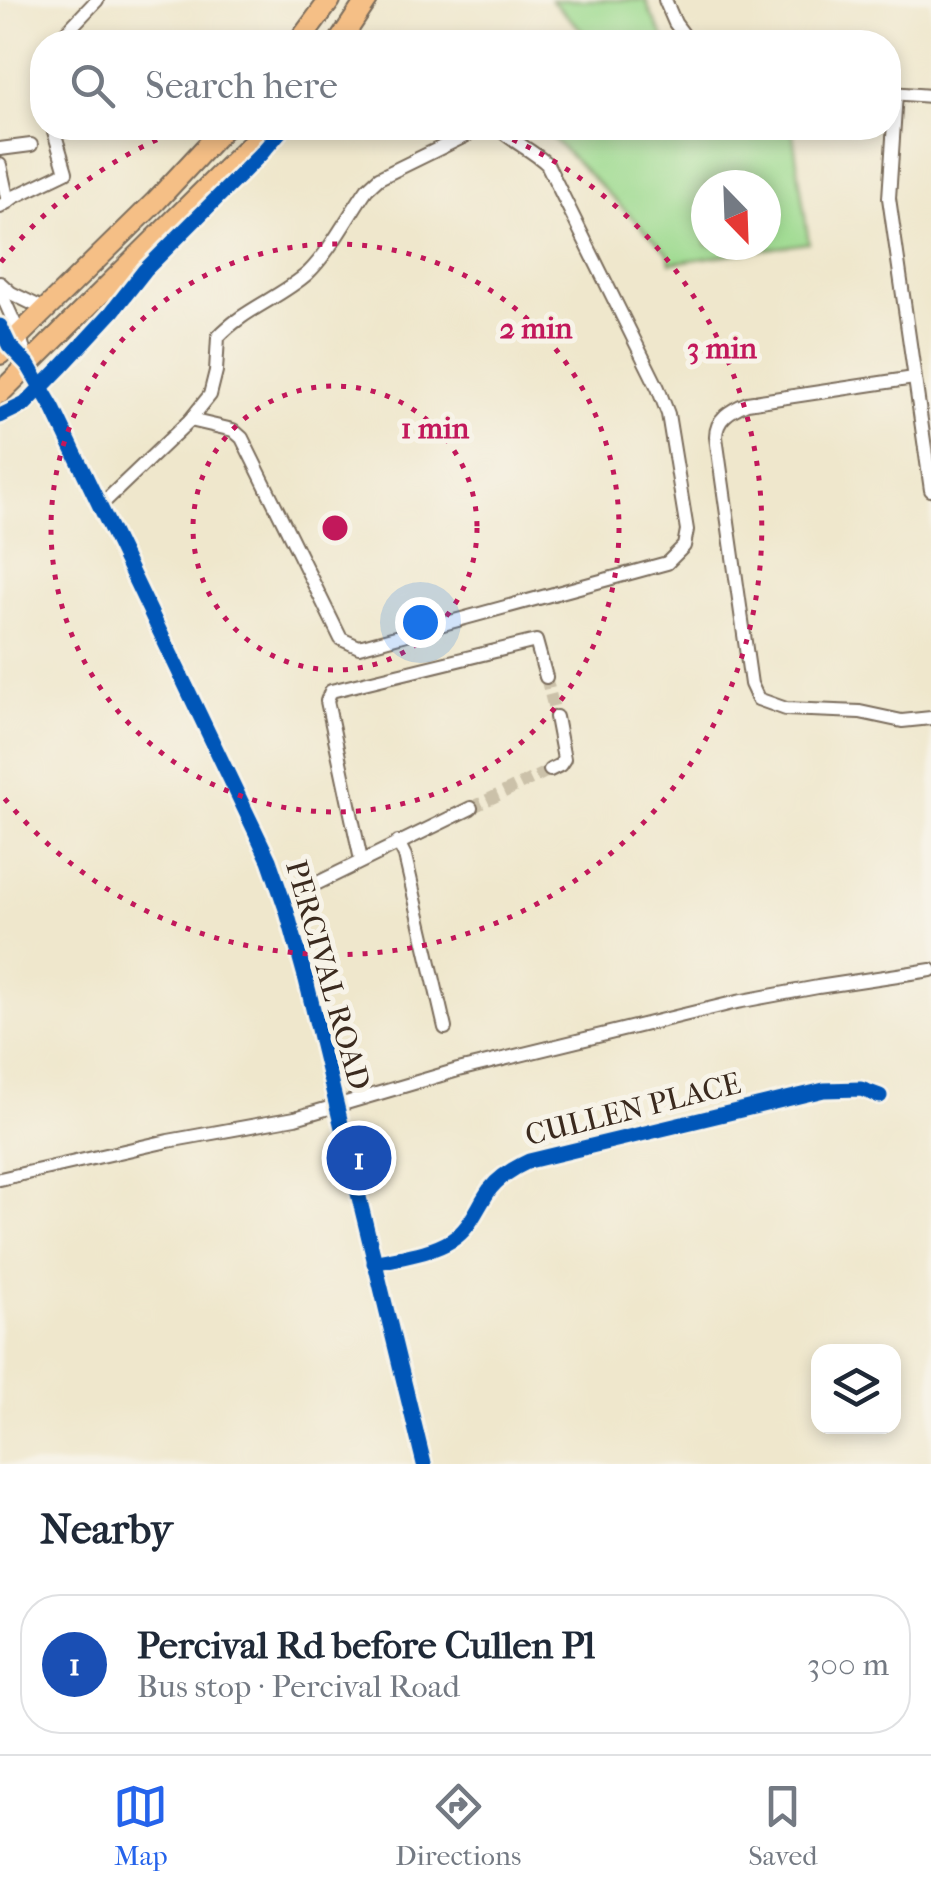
<!DOCTYPE html>
<meta charset="utf-8">
<style>
body{margin:0;font-family:"IM FELL French Canon",serif;background:#f2f2f3;color:#1f2937}
.controls{position:absolute;right:30px;bottom:30px;display:grid;overflow:hidden;border-radius:20px;box-shadow:0 5px 15px #0003}
.controls button{width:90px;height:90px;display:grid;place-items:center;padding:0;border:0;border-bottom:2px solid #e0e1e3;background:#fff;color:#1f2937;font:50px sans-serif}
.compass{position:absolute;left:691px;top:170px;width:90px;height:90px;border-radius:50%;background:#fff;box-shadow:0 5px 15px #0003;rotate:157deg}
.you{position:absolute;left:420px;top:622px;width:35px;height:35px;margin:-25px;border:8px solid #fff;border-radius:50%;background:#1a73e8;box-shadow:0 0 0 15px #1a73e833}
.badge{display:grid;place-items:center;width:65px;height:65px;border-radius:50%;background:#2563eb;color:#fff;font-size:32px;font-weight:700}
.pin{position:absolute;translate:-50% -50%;border:5px solid #fff;box-shadow:0 2px 10px #0006}
.list{margin:0;padding:0;list-style:none}
h2{display:flex;justify-content:space-between;align-items:center;height:130px;margin:0;padding:0 40px;font-size:42px}
h2 small{font-size:32px;font-weight:400;color:#747a83}
.list li{display:grid;grid-template-columns:65px 1fr auto;gap:30px;align-items:center;box-sizing:border-box;height:140px;margin:0 20px 20px;padding:0 20px;border:2px solid #e0e1e3;border-radius:40px}
.list b{display:block;font-size:38px;white-space:nowrap}
.list p{margin:0;font-size:32px;white-space:nowrap;color:#747a83}
.list em{font-size:32px;font-style:normal;color:#747a83}
.icon{flex:none;width:55px;height:55px;fill:none;stroke:currentColor;stroke-width:2;stroke-linecap:round;stroke-linejoin:round}
.map{position:relative;flex:none;width:931px;height:1464px;overflow:hidden}
.search{position:absolute;background:#fff;box-shadow:0 5px 15px #0003;left:30px;right:30px;top:30px;height:110px;display:flex;align-items:center;gap:25px;box-sizing:border-box;padding:0 35px;border-radius:40px;color:#747a83;font-size:38px}
.sheet{height:290px;background:#fff}
nav{display:flex;justify-content:space-around;align-items:center;box-sizing:border-box;height:140px;border-top:2px solid #e0e1e3;background:#fff;font-size:28px;color:#747a83}
nav a{display:grid;justify-items:center;gap:5px}
nav .on{color:#2563eb}
.map>svg:first-child{display:block}
.green{fill:#9dda8f;stroke:#6c8256;stroke-width:2.5;fill-rule:evenodd}
.lines{fill:none;stroke-linecap:round;stroke-linejoin:round}
.minor-tunnel{stroke:#cbc1a9;stroke-width:12;stroke-dasharray:12 6;stroke-linecap:butt}
.minor-casing{stroke:#7a6c5b;stroke-width:16}
.highway-casing{stroke:#7a6c5b;stroke-width:24}
.minor{stroke:#fff;stroke-width:12}
.highway{stroke:#f5bf86;stroke-width:20}
.cycleway-casing{stroke:#f7f3e8;stroke-width:21}
.cycleway{stroke:#0057b8;stroke-width:15}
.ring{fill:none;stroke:#c2185b;stroke-width:5;stroke-dasharray:5 10}
.labels{text-anchor:middle;stroke-width:10;stroke-linejoin:round;paint-order:stroke}
.street-label{font-size:30px;fill:#3b2a1e;stroke:#f7f3e8}
.centre{fill:#c2185b;stroke:#f7f3e8;stroke-width:5}
.ring-label{font-size:30px;text-anchor:middle;font-weight:bold;fill:#c2185b;stroke:#f7f3e8;stroke-width:10;stroke-linejoin:round;paint-order:stroke}
</style>
<div class="map">
<svg width="931" height="1464" viewBox="0 0 931 1464">
<rect width="100%" height="100%" fill="#f7f3e8"/>
<filter id="ink" filterUnits="userSpaceOnUse"><feTurbulence type="fractalNoise" baseFrequency=".01" numOctaves="2"/><feDisplacementMap in="SourceGraphic" scale="20" xChannelSelector="R" yChannelSelector="G"/><feConvolveMatrix kernelMatrix="1 2 1 2 8 2 1 2 1" color-interpolation-filters="sRGB"/></filter>
<filter id="wash" filterUnits="userSpaceOnUse"><feTurbulence type="fractalNoise" baseFrequency=".0048" numOctaves="4" result="noise"/><feDisplacementMap in="SourceGraphic" scale="40" xChannelSelector="R" yChannelSelector="G"/><feGaussianBlur stdDeviation="2.25" result="paint"/><feColorMatrix in="noise" values="0 0 0 0 0 0 0 0 0 0 0 0 0 0 0 0 0 1.4 0 .05"/><feComposite in="paint" operator="in"/></filter>
<g filter="url(#wash)">
<rect width="100%" height="100%" fill="#efe7cc"/>
<g class="green">
<path d="M551,0H646L651,14L666,42H594Z"/>
<path d="M542,128H792L809,243L670,263L668,253ZM706,185H766V245H706Z"/>
</g>
</g>
<g filter="url(#ink)">
<g class="lines">
<g class="minor-tunnel">
<path d="M546,677L556,717"/>
<path d="M471,808L550,770"/>
</g>
<defs>
<g id="minor">
<path d="M665,0L675,23L689,42"/>
<path d="M57,42L97,0"/>
<path d="M891,93L931,96"/>
<path d="M896,93L889,198L931,490"/>
<path d="M0,149L31,145"/>
<path d="M0,165L8,202"/>
<path d="M0,207L14,197L66,172L53,128"/>
<path d="M0,283L11,293L46,310"/>
<path d="M0,291L20,335L27,363"/>
<path d="M0,326L9,345L28,365L53,408L269,860L287,912L306,980L424,1464"/>
<path d="M914,378L747,403C731,410 716,418 716,437L751,684L758,699L786,709L860,712L902,721L931,718"/>
<path d="M190,420L233,430L242,438L341,639L359,647L667,563L684,546L687,530L668,414L658,388L547,164C532,150 513,142 498,128"/>
<path d="M100,506L190,420L210,395L216,371L218,337C244,309 280,298 308,273C329,253 350,213 367,189L379,178L481,128"/>
<path d="M550,770L560,765L564,759L556,717"/>
<path d="M398,842L405,856L445,1028"/>
<path d="M361,860L327,701L331,691L536,641L546,677"/>
<path d="M283,900L471,808"/>
<path d="M0,1179L168,1141L295,1118L458,1070L737,1002L818,987L931,970"/>
<path d="M374,1263C399,1257 430,1254 452,1240C471,1228 477,1207 490,1189C500,1176 514,1168 529,1161L824,1090L861,1089L880,1096"/>
</g>
<g id="highway">
<path d="M299,42L330,0"/>
<path d="M339,42L367,0"/>
<path d="M0,354L156,201L224,128"/>
<path d="M0,393L267,128"/>
</g>
</defs>
<use href="#minor" class="minor-casing"/>
<use href="#highway" class="highway-casing"/>
<use href="#minor" class="minor"/>
<use href="#highway" class="highway"/>
<defs>
<g id="cycleway">
<path d="M0,326L9,345L28,365L53,408L269,860L287,912L306,980L424,1464"/>
<path d="M0,416L25,404L62,366L112,312L145,270L261,154L283,128"/>
<path d="M374,1263C399,1257 430,1254 452,1240C471,1228 477,1207 490,1189C500,1176 514,1168 529,1161L824,1090L861,1089L880,1096"/>
</g>
</defs>
<use href="#cycleway" class="cycleway-casing"/>
<use href="#cycleway" class="cycleway"/>
</g>
</g>
<g class="ring">
<circle cx="335" cy="528" r="142"/>
<circle cx="335" cy="528" r="284"/>
<path d="M1 262A427 427 0 0 1 185 128M485 128A427 427 0 1 1 1 794"/>
</g>
<g class="labels">
<g class="street-label">
<text transform="translate(328 975) rotate(74)" y="10">PERCIVAL ROAD</text>
<text transform="translate(633 1109) rotate(-14)" y="10">CULLEN PLACE</text>
</g>
</g>
<circle cx="335" cy="528" r="15" class="centre"/>
<g class="ring-label">
<text x="536" y="338">2 min</text>
<text x="722" y="358">3 min</text>
<text x="435" y="438">1 min</text>
</g>
</svg>
<div class="controls">
<button><svg class="icon" aria-label="layers" viewBox="0 0 24 24"><path d="M12 4l9 5-9 5-9-5zM3 14l9 5 9-5"/></svg></button>
</div>
<svg class="compass" viewBox="-18 -18 36 36"><path d="M0-13l5 13h-10z" fill="#e53935"/><path d="M0 13l5-13h-10z" fill="#747a83"/></svg>
<div class="you"></div>
<div class="pin badge" style="left:359px;top:1158px;background:#1a4fb4">1</div>
<div class="search"><svg class="icon" aria-label="search" viewBox="0 0 24 24"><circle cx="10" cy="10" r="6"/><path d="M15 15l6 6"/></svg>Search here</div>
</div>
<section class="sheet">
<h2>Nearby<small></small></h2>
<ul class="list">
<li><span class="badge" style="background:#1a4fb4">1</span><div><b>Percival Rd before Cullen Pl</b><p>Bus stop · Percival Road</p></div><em>300 m</em></li>
</ul>
</section>
<nav>
<a class="on"><svg class="icon" aria-label="map" viewBox="0 0 24 24"><path d="M3 6l6-2 6 2 6-2v14l-6 2-6-2-6 2zM9 4v14M15 6v14"/></svg>Map</a>
<a><svg class="icon" aria-label="directions" viewBox="0 0 24 24"><path d="M12 3l9 9-9 9-9-9zM9 14v-3h6M13 9l2 2-2 2"/></svg>Directions</a>
<a><svg class="icon" aria-label="saved" viewBox="0 0 24 24"><path d="M7 4h10v16l-5-4-5 4z"/></svg>Saved</a>
</nav>
